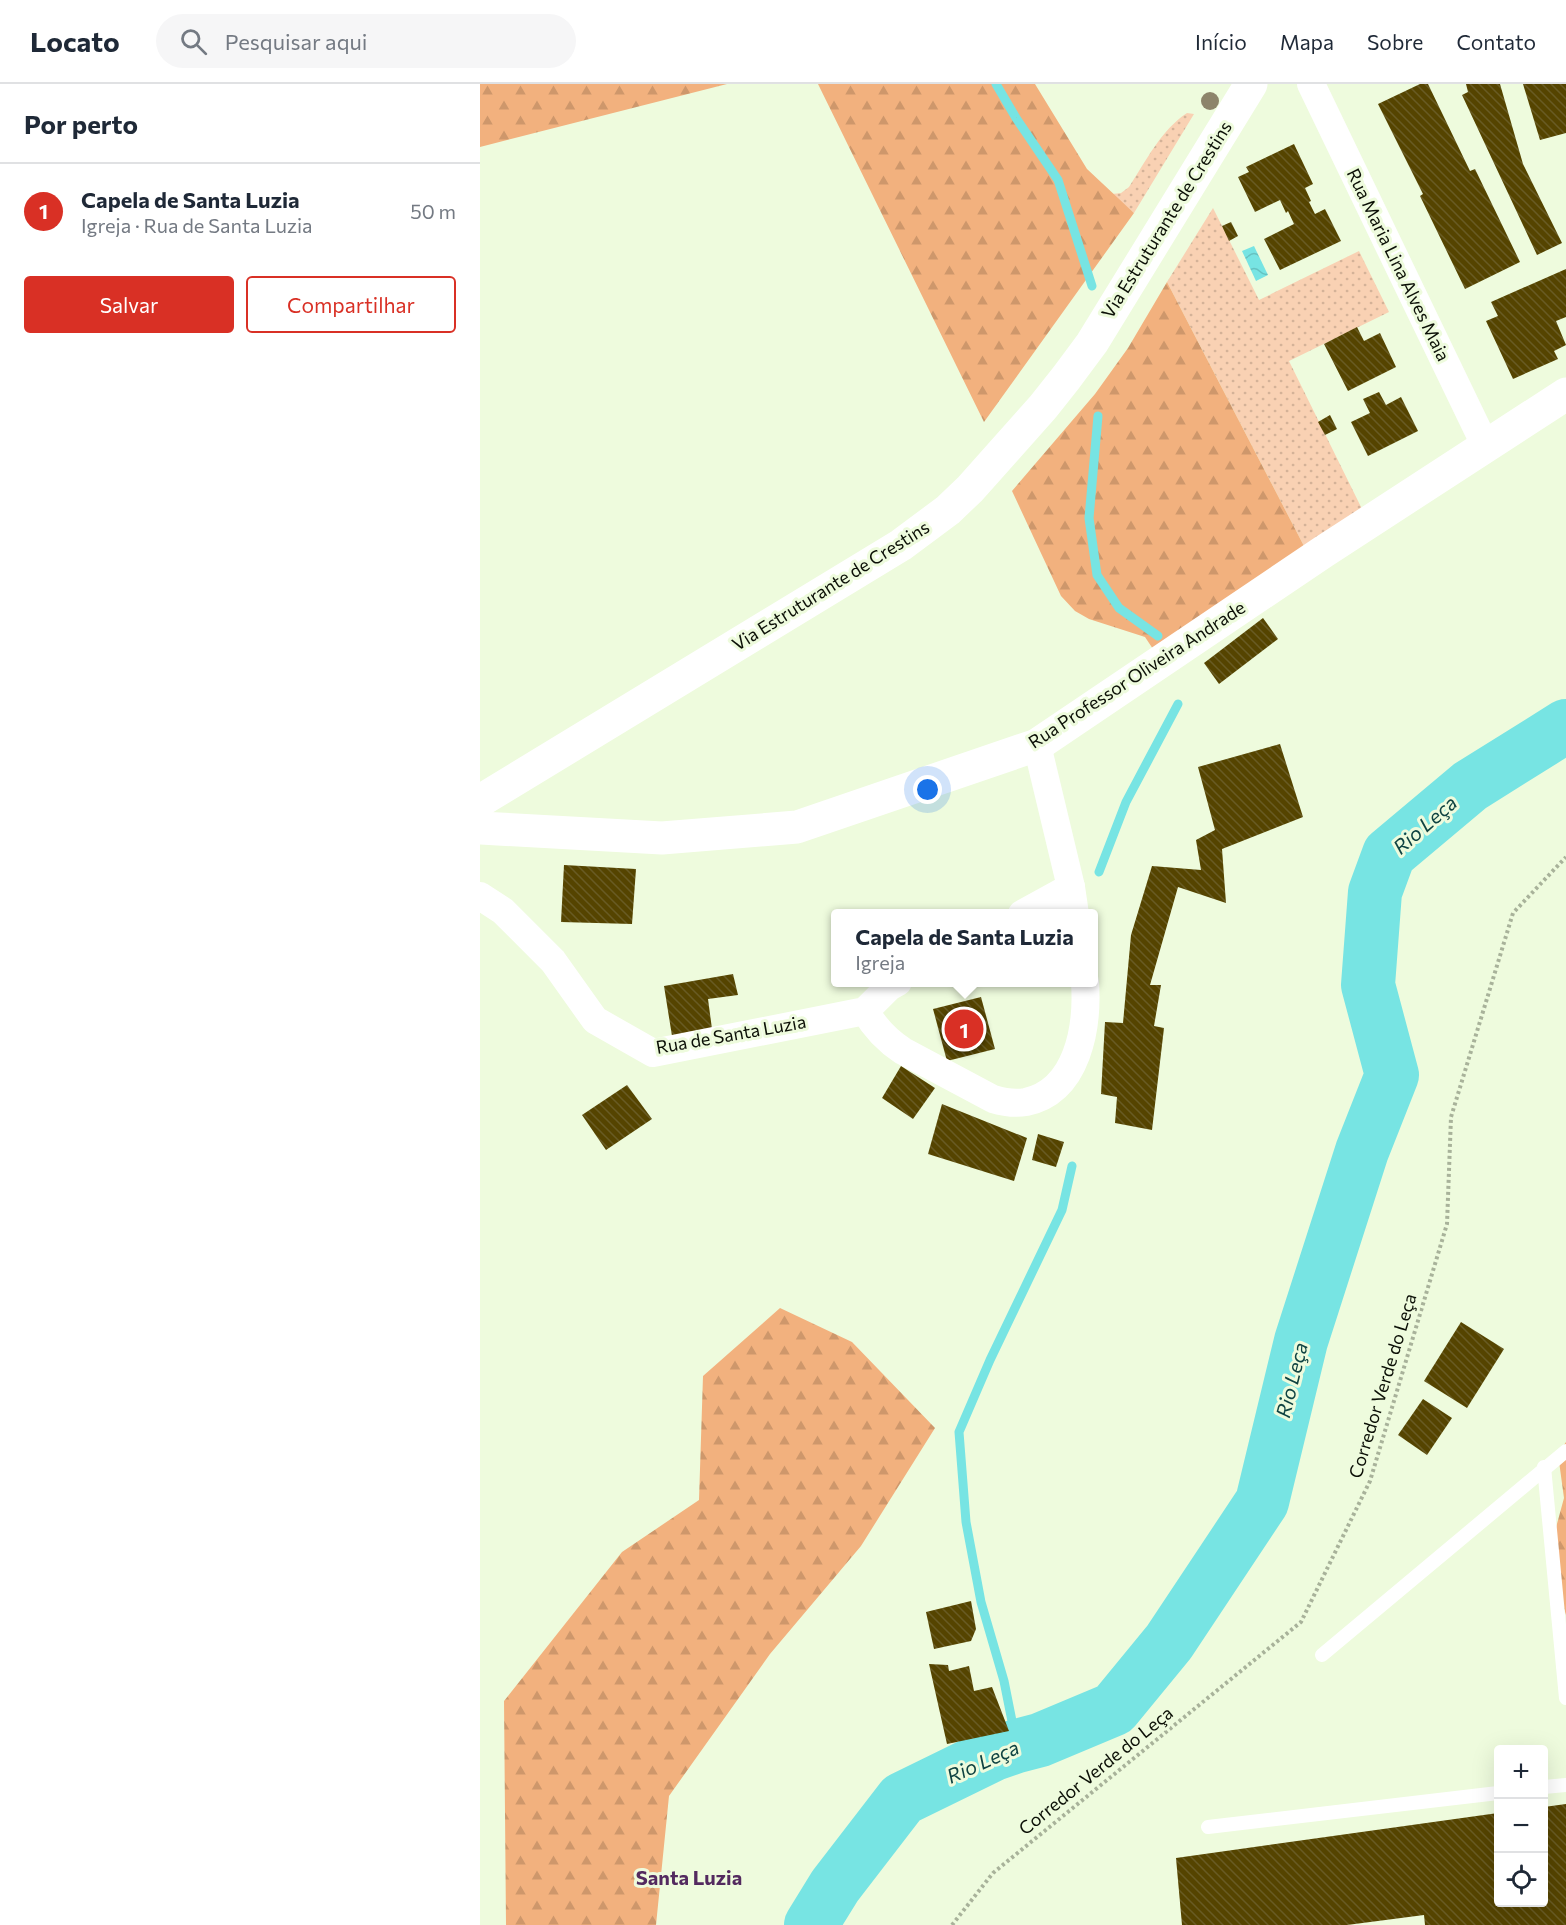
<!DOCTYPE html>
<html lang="pt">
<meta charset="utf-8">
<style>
body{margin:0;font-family:Commissioner,sans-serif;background:#f6f6f7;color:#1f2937}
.controls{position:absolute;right:18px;bottom:18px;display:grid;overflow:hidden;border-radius:6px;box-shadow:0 6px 24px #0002}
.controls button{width:54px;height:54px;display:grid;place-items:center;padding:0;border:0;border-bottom:2px solid #e0e1e3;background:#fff;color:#1f2937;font:30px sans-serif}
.you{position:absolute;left:448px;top:706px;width:21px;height:21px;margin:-15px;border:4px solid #fff;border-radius:50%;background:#1a73e8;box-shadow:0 0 0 9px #1a73e833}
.badge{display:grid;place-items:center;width:39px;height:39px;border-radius:50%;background:#d93025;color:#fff;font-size:20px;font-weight:700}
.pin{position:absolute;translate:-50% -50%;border:3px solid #fff;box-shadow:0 2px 6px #0006}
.popup{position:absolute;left:351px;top:825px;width:267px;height:78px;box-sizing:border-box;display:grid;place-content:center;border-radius:6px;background:#fff;filter:drop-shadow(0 2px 4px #0005);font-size:20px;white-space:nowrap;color:#747a83}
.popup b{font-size:22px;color:#1f2937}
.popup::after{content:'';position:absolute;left:50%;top:100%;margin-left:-12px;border:12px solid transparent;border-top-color:#fff}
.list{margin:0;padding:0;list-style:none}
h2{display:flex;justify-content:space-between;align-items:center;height:78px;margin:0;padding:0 24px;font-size:26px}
h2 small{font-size:20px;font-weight:400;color:#747a83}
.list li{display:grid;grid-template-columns:39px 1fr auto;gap:18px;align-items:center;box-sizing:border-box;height:96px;padding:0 24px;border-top:2px solid #e0e1e3}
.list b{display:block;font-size:22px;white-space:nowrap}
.list p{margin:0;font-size:20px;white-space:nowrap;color:#747a83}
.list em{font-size:20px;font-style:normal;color:#747a83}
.actions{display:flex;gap:12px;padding:18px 24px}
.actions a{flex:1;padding:14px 0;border:2px solid #d93025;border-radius:6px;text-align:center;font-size:21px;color:#d93025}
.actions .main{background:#d93025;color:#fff}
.icon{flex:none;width:33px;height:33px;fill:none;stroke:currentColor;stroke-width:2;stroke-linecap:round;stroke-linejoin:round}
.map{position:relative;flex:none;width:1086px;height:1841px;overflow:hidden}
header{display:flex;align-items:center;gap:36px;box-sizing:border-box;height:84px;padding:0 30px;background:#fff;border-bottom:2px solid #e0e1e3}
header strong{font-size:28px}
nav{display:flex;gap:33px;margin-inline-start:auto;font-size:21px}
.search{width:420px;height:54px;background:#f6f6f7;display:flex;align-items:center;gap:15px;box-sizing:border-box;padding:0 21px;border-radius:33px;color:#747a83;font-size:22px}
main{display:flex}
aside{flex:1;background:#fff}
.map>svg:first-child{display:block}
.grass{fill:url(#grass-dots)}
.forest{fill:url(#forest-firs)}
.water{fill:url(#water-waves)}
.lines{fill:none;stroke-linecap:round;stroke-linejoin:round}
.stream{stroke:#77e4e3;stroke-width:9}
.river{stroke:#77e4e3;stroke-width:54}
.building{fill:url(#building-back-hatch)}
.path{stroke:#a8b29a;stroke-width:4;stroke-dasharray:3 3;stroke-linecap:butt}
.service{stroke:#fff;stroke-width:14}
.minor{stroke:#fff;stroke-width:28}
.tertiary{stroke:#fff;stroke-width:33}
.secondary{stroke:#fff;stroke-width:33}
.tree{fill:#8d846b}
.labels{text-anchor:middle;stroke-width:6;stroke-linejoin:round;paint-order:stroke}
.street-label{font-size:18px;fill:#0b0f06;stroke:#eefbdd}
.water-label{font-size:20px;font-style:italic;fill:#0f4342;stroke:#eefbdd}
.neighbourhood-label{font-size:20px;font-weight:bold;fill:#532a5f;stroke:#eefbdd}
</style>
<header>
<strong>Locato</strong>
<div class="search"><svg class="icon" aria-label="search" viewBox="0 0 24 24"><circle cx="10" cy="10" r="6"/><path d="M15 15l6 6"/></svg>Pesquisar aqui</div>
<nav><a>Início</a><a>Mapa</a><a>Sobre</a><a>Contato</a></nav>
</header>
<main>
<aside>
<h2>Por perto<small></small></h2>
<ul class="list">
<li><span class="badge">1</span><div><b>Capela de Santa Luzia</b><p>Igreja · Rua de Santa Luzia</p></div><em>50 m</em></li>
</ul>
<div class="actions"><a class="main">Salvar</a><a>Compartilhar</a></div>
</aside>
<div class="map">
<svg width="1086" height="1841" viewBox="0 0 1086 1841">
<defs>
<pattern id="grass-dots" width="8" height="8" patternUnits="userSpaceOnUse" patternTransform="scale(1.5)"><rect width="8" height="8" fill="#f9d1b3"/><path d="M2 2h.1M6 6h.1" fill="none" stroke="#d4b298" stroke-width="1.8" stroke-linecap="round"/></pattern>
<pattern id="forest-firs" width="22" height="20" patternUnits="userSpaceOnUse" patternTransform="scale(1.5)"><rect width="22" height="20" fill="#f2b17e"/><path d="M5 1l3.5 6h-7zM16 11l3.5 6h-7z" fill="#ce976b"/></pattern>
<pattern id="water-waves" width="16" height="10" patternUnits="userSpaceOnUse" patternTransform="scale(1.5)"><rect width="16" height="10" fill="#77e4e3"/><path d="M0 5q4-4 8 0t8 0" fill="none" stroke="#66c2c1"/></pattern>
<pattern id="building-back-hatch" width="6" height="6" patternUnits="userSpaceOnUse" patternTransform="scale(1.5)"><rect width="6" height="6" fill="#540"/><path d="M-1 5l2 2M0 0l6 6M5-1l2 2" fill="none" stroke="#685b24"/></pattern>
</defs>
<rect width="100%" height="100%" fill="#eefbdd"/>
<g class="grass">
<path d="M707,29L714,30L654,129L632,110L641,109L649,103C666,77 681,46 707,29Z"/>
<path d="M733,124L779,216L879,167L909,228L809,277L882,425L825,464L687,198Z"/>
</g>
<g class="forest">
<path d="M0,0H247L0,63Z"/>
<path d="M338,0H555L607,85L654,129L504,338Z"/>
<path d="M687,198L825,464L673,565L665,553L609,535L595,527L581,512L532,407L615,310L648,264Z"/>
<path d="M300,1224L372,1258L455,1344L381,1462L290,1570L189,1712L176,1841H26L24,1617L142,1468L219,1416L223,1292Z"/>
<path d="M1086,1358V1531L1071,1481V1462L1084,1414L1078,1370Z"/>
</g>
<path class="water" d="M774,162L788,191L776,197L762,167Z"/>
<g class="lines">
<g class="stream">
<path d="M516,0L536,34L578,96L612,202"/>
<path d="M618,332L609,434L617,491L639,524L678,552"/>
<path d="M619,788L646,718L698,620"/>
<path d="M537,1662L524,1597L501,1518L486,1438L479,1348L510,1276L582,1126L592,1082"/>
</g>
<path class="river" d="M331,1841L355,1802L422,1715L514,1670L537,1662L560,1656L634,1625L689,1558L782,1418L821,1257L882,1067L912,991L888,901L895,808L909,770L990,702L1086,642"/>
</g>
<g class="building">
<path d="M940,0H948L990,87L995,85L1040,178L985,205L940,112L943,110L898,20Z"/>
<path d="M986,0H1020L1043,80L1082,159L1057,171L982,11L988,8Z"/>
<path d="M1043,0H1086V49L1060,56Z"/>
<path d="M814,60L833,100L825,104L831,117L829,118L835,130L845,125L861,157L800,186L784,155L814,140L808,127L806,129L800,116L775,128L758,93L769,88L766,83Z"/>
<path d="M751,138L758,152L749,157L742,142Z"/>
<path d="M1086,185V233L1076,237L1086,261L1074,267L1078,275L1033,295L1006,237L1018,232L1011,218Z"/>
<path d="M877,243L884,257L900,249L916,283L868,307L844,260Z"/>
<path d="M899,308L906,321L921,313L938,347L888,372L871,338L890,329L883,315Z"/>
<path d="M850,331L857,345L845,351L838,338Z"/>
<path d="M783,534L798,555L739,600L724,579Z"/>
<path d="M800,660L823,733L742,765L746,819L698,803L670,901H681L674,942L684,944L672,1046L635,1039L637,1013L621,1010L625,938L643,939L651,851L672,782L721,786L716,756L735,746L718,683Z"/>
<path d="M84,781L156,785L152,840L81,838Z"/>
<path d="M253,890L258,911L228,915L232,945L192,952L184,902Z"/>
<path d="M501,913L515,965L467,977L453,925Z"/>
<path d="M421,982L455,1004L433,1035L402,1014Z"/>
<path d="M147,1001L172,1035L126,1066L102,1031Z"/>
<path d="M462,1020L547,1054L534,1097L448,1070Z"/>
<path d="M558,1050L584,1058L576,1083L552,1076Z"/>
<path d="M981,1238L1024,1265L987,1324L944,1297Z"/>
<path d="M943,1315L972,1334L947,1371L918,1351Z"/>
<path d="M491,1517L496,1545L491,1557L454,1565L446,1528Z"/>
<path d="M449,1580L468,1581L469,1587L489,1582L494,1607L512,1603L529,1647L467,1660Z"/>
<path d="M1086,1720V1841H945L944,1831L867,1841H702L696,1774L1018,1729V1818H1064V1723Z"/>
</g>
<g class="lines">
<path class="path" d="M472,1841L513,1789L821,1538L890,1397L967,1140L971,1033L1033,829L1086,773"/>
<g class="service">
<path d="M1064,1383L1086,1614"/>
<path d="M842,1571L1086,1367"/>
<path d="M1064,1703L1086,1701"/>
<path d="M728,1743L1018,1709"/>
</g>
<g class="minor">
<path d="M831,0L1006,363"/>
<path d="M557,661L591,803"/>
<path d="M0,812L23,827L73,877L115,936L173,969L385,927L409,903L418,898"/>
<path d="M542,830L591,803L595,830"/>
<path d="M385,927C395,944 406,956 423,967L513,1015C523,1018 535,1020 546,1018C598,1007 608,943 605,898"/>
</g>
<path class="tertiary" d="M0,744L182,754L317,743L557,661L843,468L1086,310"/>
<path class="secondary" d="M0,717L421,461L468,426L490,405L563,323L586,294L612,259L771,0"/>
</g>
<circle class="tree" cx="730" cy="17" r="9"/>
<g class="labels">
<g class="street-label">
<text transform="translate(687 136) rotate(-58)" y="6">Via Estruturante de Crestins</text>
<text transform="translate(918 181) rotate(64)" y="6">Rua Maria Lina Alves Maia</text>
<text transform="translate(351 502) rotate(-32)" y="6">Via Estruturante de Crestins</text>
<text transform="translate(657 591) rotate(-33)" y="6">Rua Professor Oliveira Andrade</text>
<text transform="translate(251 951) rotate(-10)" y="6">Rua de Santa Luzia</text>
<text transform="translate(903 1302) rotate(-73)" y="6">Corredor Verde do Leça</text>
<text transform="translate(616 1687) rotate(-39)" y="6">Corredor Verde do Leça</text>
</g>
<g class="water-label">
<text transform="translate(945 741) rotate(-41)" y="7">Rio Leça</text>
<text transform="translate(812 1296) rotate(-76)" y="7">Rio Leça</text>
<text transform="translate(503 1678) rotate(-24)" y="7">Rio Leça</text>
</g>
<g class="neighbourhood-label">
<text x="209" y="1801">Santa Luzia</text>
</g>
</g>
</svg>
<div class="controls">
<button>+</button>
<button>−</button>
<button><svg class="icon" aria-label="locate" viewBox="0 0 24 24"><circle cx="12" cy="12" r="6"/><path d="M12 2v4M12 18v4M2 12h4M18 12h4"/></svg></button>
</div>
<div class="you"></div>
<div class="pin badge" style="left:484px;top:945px">1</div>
<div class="popup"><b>Capela de Santa Luzia</b>Igreja</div>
</div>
</main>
